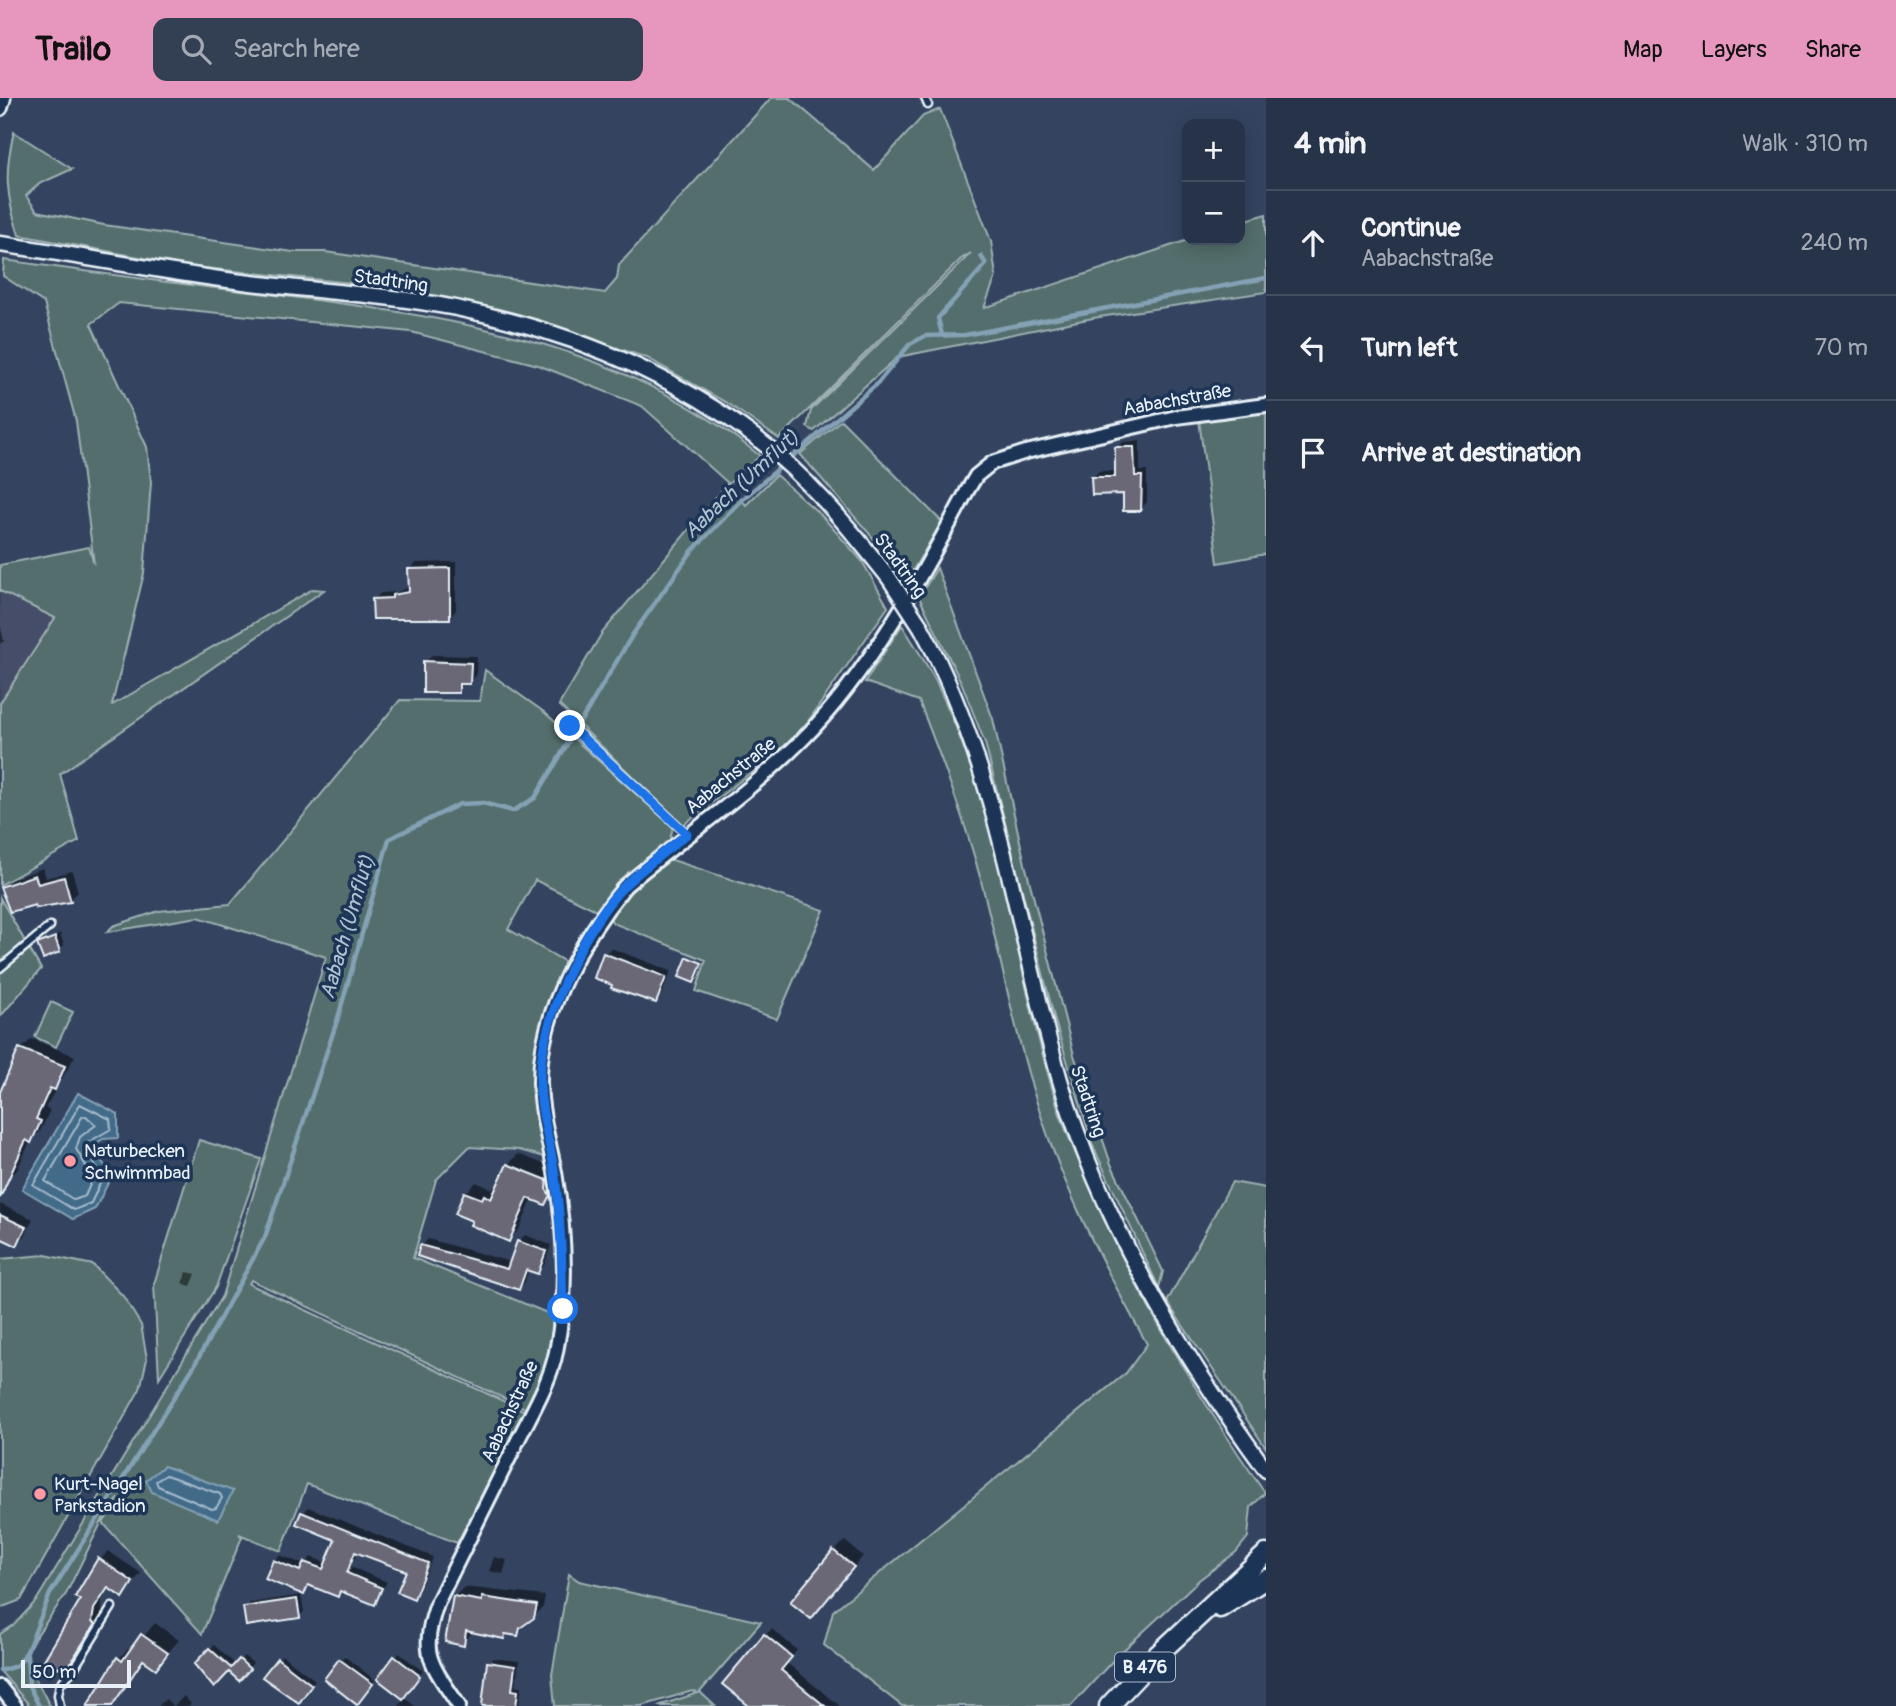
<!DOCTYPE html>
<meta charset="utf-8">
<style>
body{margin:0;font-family:Pangolin,sans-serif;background:#333f52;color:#f1f3f6}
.controls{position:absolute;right:21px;top:21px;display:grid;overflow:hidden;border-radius:14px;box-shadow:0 4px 18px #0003}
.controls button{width:63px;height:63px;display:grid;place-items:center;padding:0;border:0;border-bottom:2px solid #434e60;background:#273348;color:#f1f3f6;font:35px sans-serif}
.scale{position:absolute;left:21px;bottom:18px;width:110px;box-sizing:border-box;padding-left:7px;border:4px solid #e8f1f8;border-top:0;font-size:19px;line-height:24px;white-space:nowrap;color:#e8f1f8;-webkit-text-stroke:5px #1d3557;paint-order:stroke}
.stop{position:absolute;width:21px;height:21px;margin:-16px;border:5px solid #1a73e8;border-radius:50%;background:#fff}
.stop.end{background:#1a73e8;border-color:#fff;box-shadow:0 2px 7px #0008}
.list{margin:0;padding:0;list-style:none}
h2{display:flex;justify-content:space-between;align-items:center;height:91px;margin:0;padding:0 28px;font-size:30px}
h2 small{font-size:23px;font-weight:400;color:#a4aab4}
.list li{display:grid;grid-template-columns:46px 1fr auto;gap:21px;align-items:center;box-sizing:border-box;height:105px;padding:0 28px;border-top:2px solid #434e60}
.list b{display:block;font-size:26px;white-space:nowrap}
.list p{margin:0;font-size:23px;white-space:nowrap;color:#a4aab4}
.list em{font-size:23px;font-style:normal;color:#a4aab4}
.icon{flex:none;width:38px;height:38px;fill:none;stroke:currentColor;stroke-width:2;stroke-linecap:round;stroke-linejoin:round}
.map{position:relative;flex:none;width:1266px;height:1608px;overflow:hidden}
header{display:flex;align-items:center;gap:42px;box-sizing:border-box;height:98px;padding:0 35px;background:#e797bd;color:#111}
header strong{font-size:33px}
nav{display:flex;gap:38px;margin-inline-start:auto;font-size:24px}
.search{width:490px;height:63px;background:#333f52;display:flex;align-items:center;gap:18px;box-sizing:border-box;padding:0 24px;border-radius:14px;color:#a4aab4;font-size:26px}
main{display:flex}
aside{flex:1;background:#273348}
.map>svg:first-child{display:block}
.built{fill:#444e67}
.green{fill:#536e6c;stroke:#9eb0b2;stroke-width:2}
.water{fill:#426b89;stroke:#84a1b5;stroke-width:2}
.shadow{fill:#0007}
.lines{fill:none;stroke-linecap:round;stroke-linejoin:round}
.shore{stroke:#a6bbcc;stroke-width:2}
.stream{stroke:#84a1b5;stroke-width:4.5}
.building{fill:#6b6776;stroke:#e8f1f8;stroke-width:2}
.service-casing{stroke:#e8f1f8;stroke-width:11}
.minor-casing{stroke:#e8f1f8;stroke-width:18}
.tertiary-casing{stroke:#e8f1f8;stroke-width:19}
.primary-casing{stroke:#e8f1f8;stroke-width:23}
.service{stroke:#1d3557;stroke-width:6}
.minor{stroke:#1d3557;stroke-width:12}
.tertiary{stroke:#1d3557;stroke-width:14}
.primary{stroke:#1d3557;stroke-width:18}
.tertiary-bridge-casing{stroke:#e8f1f8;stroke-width:19;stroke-linecap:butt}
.tertiary-bridge{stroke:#1d3557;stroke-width:14}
.route{stroke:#1a73e8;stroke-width:9}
.poi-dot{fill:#ff9aa2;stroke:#1d3557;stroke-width:2.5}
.labels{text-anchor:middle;stroke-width:7;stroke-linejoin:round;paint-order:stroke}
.shield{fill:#1d3557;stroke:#abb9c8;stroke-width:2}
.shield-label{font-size:18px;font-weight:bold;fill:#e8f1f8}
.street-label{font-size:19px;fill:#e8f1f8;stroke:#1d3557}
.poi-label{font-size:19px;fill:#e8f1f8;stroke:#1d3557;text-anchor:start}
.water-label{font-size:21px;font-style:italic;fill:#aec2d1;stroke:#1d3557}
</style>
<header>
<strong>Trailo</strong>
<div class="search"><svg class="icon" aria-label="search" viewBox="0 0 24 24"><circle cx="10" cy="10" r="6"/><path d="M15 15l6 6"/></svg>Search here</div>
<nav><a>Map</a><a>Layers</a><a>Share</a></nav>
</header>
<main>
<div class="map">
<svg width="1266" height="1608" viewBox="0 0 1266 1608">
<rect width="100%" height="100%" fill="#344460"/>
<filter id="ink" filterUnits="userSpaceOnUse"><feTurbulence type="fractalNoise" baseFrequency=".0143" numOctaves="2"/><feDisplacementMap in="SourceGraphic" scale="14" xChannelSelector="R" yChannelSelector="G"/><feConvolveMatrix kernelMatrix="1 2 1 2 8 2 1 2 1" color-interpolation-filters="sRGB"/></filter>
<g filter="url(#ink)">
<path class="built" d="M0,493L55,520L0,605Z"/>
<g class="green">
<path d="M771,0H790L874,72L923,18L940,11L991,143L996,178L984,210L1188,142H1240V124L1266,116V194L1093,220L898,259L814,333L807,329L811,312L971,155L961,161L779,341L727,305L647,260L529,220L401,190L194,169L19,137C6,98 4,74 14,34L72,71L39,86L26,98L37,113L104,127L293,154H325L605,195L617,181L619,167Z"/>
<path d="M4,162C83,173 162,184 241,193C426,215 610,236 760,358L728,386L746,407L776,377L821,417L862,463L888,509L797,639L683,727L559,607L602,535L728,385L642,308L538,267L411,234L119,205L91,226L147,349L151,384L144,475L112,607L313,491L324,492L60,676L79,743L0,787V605L55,520L0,493V467L89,449L94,466L76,323L44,205L3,178Z"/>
<path d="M1266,315V456L1218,465L1199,322Z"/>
<path d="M841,322L942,424L908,480L800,356Z"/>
<path d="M937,470L993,621L1025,766L1074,957L1111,1066L1163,1173L1159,1190L1093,1048L1055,923L985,645L962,586L919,499Z"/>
<path d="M902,527C914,546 927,566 937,586C1002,720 1014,873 1059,1013C1066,1035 1076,1056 1085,1077C1132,1191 1195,1294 1265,1395L1251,1409L1248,1439L1236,1454L1199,1482L1117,1558L1071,1608H902L824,1547L833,1513L1126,1275L1147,1246C1104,1169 1063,1090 1037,1005C1013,930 1000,854 980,779C964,719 941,660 919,603L865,584Z"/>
<path d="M485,572L544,614L673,729L669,745L621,784L598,813L535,782L508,831L569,866L537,967L536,1014L549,1060L519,1052L469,1049L436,1082L413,1160L557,1219L546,1268L527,1311L251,1182L249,1186L525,1313L457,1445L307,1386L281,1453L239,1436L242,1439L202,1536L103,1425L119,1400L103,1421L66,1496L23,1557L50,1608H30L0,1573V1536L14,1527L36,1503L222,1198L326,859L198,819L107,834L113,828L159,813L230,806L400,602L480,603Z"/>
<path d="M666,760L824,812L777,921L696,893L706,862L613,825L608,818L622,800Z"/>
<path d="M0,800L41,871L0,919Z"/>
<path d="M51,904L73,914L56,949L35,939Z"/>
<path d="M199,1042L261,1061L216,1189L159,1280L154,1186Z"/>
<path d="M1232,1084L1266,1090V1350L1167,1204Z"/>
<path d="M45,1157L93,1167L123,1198L141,1227L147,1261L140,1291L21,1502L0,1510V1161Z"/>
<path d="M569,1476L579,1483L761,1524L700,1594L715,1608H658L698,1595L692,1593L642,1608H555L552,1577Z"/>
</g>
<g class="water">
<path d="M78,995L118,1016V1040L103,1041L91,1049L112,1077L95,1111L73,1121L22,1091Z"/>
<path d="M164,1368L233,1393L218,1422L152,1394L146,1382Z"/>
</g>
<g class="shadow">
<path d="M1140,343V373H1147V404L1141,411L1125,395L1093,380L1099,373H1117V350L1123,344Z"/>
<path d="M456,464V512L450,519L374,501L381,495L397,494L410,489V471L416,465Z"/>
<path d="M0,526L4,543L0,546Z"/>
<path d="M432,557L477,558L476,578L470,584H465L458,593L425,564Z"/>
<path d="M43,770L46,780L72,773L78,794L70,802L2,790L10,782Z"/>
<path d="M60,835L64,847L59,852L41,845Z"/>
<path d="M611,850L671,873L662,896L655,903L614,886L605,856Z"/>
<path d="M32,941L75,958L45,1010L50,1012L41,1032L30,1044L17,1072L6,1083L0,1080V998L21,951Z"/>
<path d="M518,1056L557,1071L555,1095L545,1105L533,1100L519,1132L508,1142L457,1115L466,1095L476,1084L492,1091L498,1089L508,1067Z"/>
<path d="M0,1106L33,1121L25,1138L17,1146L0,1138Z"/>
<path d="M525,1137L551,1147L544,1168L538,1174L529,1171L525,1184L519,1190L422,1148L428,1141L511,1164L518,1144Z"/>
<path d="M187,1174L196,1176L191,1188L182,1185Z"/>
<path d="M308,1409L433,1459L419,1493L413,1499L408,1472L358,1453L351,1469L387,1484L374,1505L342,1492L337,1497L311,1486L304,1494L274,1463L280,1457L305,1467L311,1459L327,1465L337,1442L298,1425Z"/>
<path d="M845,1443L863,1458L822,1508L834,1453Z"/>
<path d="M108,1453L141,1475L123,1498L110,1489L102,1501V1517L68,1566L83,1502L100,1462Z"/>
<path d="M494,1459L507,1462L503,1476L489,1473Z"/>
<path d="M464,1489L545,1498L543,1509L517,1536L508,1535L503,1539L473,1533L463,1546L455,1498Z"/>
<path d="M301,1497L304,1514L299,1519L245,1510L250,1505Z"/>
<path d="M155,1525L179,1542L156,1569L145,1562L112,1608H98L118,1561L130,1549L133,1551Z"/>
<path d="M772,1531L797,1552L787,1565L840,1608H772L765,1537Z"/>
<path d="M214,1547L236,1567L244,1558L253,1565L239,1580L229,1572L196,1566Z"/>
<path d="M399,1555L423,1573L407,1594L395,1560Z"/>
<path d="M282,1557L315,1582L303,1599L278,1561Z"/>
<path d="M344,1558L375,1582L361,1601L326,1581Z"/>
<path d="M493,1560L519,1563L516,1588H522L519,1608H491L488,1565Z"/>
<path d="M184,1598L191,1606L189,1608H174Z"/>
<path d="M405,1600L415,1608H399Z"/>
<path d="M166,1601L173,1608H158Z"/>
</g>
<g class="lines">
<g class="shore">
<path d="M80,1006L110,1021L111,1031L85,1046L86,1054L103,1079L91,1105L74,1112L33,1087Z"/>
<path d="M86,1018L96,1027L80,1039L76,1051L93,1080L85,1098L74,1102L45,1083L82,1019Z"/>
<path d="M166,1377L220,1396L222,1400L216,1410L212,1411L158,1388L156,1383Z"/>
</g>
<g class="stream">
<path d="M942,237L938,220L986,166L981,158"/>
<path d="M27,1557L29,1588L39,1608"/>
<path d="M0,1573L16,1568L26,1556L50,1496L194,1268L265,1139L337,923L389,741L460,706L483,705L513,713L535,700L633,536L692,453L744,400L877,286L910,246L925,238L965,237L1266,180"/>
</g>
</g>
<g class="building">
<path d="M1115,349H1134L1135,378H1142L1141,413H1123V396L1092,397L1091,379H1115Z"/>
<path d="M450,470V521H373L372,501L392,500V497L409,494L408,471Z"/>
<path d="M423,563L471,565L470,586H459V595H423Z"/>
<path d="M35,777L38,786L64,779L71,804L36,810L35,807L10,814L0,789Z"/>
<path d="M55,839L60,854L43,861L37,846Z"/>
<path d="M603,855L666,879L656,905L611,890L612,887L594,880Z"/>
<path d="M687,859L702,865L694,885L679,879Z"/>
<path d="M19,950L65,968L55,992L50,990L36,1021L41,1023L31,1045L26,1042L0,1100V994Z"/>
<path d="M507,1066L547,1082L546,1091L550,1097L545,1107L528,1100L509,1144L470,1127L472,1123L455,1116L464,1094L482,1101L484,1097L491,1101Z"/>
<path d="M0,1117L26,1129L17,1148L0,1140Z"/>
<path d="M517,1143L546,1153L538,1176L526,1172L519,1192L417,1158L420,1147L507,1171Z"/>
<path d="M301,1414L428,1465L414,1501L397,1494L406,1473L355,1454L347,1475L382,1490L375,1507L340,1493L338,1499L308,1487L304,1497L265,1481L273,1462L300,1473L304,1464L323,1471L335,1442L296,1426Z"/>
<path d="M833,1452L854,1469L811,1521L790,1504Z"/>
<path d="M98,1460L133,1484L123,1500L108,1490L94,1511L92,1524L95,1526L69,1567L57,1570L44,1562L80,1502L75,1499Z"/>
<path d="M453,1498L482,1503V1499L537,1507L534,1520L520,1530L518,1538L505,1536L504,1541L466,1533L464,1548L445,1544Z"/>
<path d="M297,1501L300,1520L246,1528L243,1509Z"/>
<path d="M141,1536L168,1555L156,1571L143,1562L112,1608H87L117,1559L122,1563Z"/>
<path d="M764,1536L792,1559L781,1572L825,1608H749L722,1586Z"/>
<path d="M209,1550L231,1570L239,1561L250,1571L239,1583L229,1574L214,1590L194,1566Z"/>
<path d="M394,1558L420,1578L403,1601L377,1581Z"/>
<path d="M277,1560L312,1587L299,1605L262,1579Z"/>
<path d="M339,1561L373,1586L357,1607L324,1581Z"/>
<path d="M487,1564L515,1568L512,1592L518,1593L516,1608H482Z"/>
</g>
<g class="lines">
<defs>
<g id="service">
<path d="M925,0L928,7"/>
<path d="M564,622L687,736"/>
<path d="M0,870L50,828"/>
<path d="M60,1608L58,1597L60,1586L73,1572L112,1509"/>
</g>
<g id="minor">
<path d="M0,1589L15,1608"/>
<path d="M459,1608C430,1564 419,1556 438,1503C464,1451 490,1398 516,1346C530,1317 550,1285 556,1254C568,1196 565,1132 555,1074C549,1044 541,1016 540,985C539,915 582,841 625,788C683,739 748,696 802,642C868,576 923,476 967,393L976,378L992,365L1026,354L1176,319L1266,307"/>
</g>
<g id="tertiary">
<path d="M0,10L3,0"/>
<path d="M0,146C84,158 167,175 251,185C319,193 389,197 456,210C563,232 667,272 755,339C807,378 849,429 889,480"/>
<path d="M921,529C999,672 1015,828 1060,982C1101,1123 1180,1254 1266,1372"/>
</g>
<g id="primary">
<path d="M1220,1510L1266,1481"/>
<path d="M1109,1608L1155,1559L1266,1456"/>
</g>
</defs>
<use href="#service" class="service-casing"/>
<use href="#minor" class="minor-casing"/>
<use href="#tertiary" class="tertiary-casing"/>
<use href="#primary" class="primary-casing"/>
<use href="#service" class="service"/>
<use href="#minor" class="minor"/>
<use href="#tertiary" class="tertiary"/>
<use href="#primary" class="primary"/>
<defs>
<path id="tertiary-bridge" d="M889,480L921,529"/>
</defs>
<use href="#tertiary-bridge" class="tertiary-bridge-casing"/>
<use href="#tertiary-bridge" class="tertiary-bridge"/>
</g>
</g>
<g class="lines" filter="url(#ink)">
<path class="route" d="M563,1211C562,1166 561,1122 555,1078C551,1046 540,1016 540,984C540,924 583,829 625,787C644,769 666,753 687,736L570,628"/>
</g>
<g class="poi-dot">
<circle cx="70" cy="1063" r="7"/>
<circle cx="40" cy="1396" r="7"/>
</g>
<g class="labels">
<rect class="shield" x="1115" y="1554.5" width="60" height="29" rx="5"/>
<g class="shield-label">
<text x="1145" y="1575">B 476</text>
</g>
<g class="street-label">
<text transform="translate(391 182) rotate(8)" y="7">Stadtring</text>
<text transform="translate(1177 301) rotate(-10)" y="7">Aabachstraße</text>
<text transform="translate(901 467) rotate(54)" y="7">Stadtring</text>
<text transform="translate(730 677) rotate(-39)" y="7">Aabachstraße</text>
<text transform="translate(1089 1003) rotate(71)" y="7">Stadtring</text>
<text transform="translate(509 1313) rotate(-65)" y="7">Aabachstraße</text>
</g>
<g class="poi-label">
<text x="84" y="1059">Naturbecken<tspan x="84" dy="22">Schwimmbad</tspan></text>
<text x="54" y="1392">Kurt-Nagel<tspan x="54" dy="22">Parkstadion</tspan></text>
</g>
<g class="water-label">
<text transform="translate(741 386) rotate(-43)" y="7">Aabach (Umflut)</text>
<text transform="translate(347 829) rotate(-74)" y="7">Aabach (Umflut)</text>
</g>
</g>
</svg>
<div class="controls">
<button>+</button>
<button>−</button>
</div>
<div class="scale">50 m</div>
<div class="stop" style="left:563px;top:1211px"></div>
<div class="stop end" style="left:570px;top:628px"></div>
</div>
<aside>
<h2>4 min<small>Walk · 310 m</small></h2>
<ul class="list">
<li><svg class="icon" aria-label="ahead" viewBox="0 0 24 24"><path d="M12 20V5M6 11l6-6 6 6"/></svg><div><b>Continue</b><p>Aabachstraße</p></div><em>240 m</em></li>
<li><svg class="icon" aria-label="left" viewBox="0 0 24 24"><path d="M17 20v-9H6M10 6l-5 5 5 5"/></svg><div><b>Turn left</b></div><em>70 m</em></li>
<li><svg class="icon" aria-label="arrive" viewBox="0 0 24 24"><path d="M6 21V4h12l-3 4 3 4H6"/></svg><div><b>Arrive at destination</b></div></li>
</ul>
</aside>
</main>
